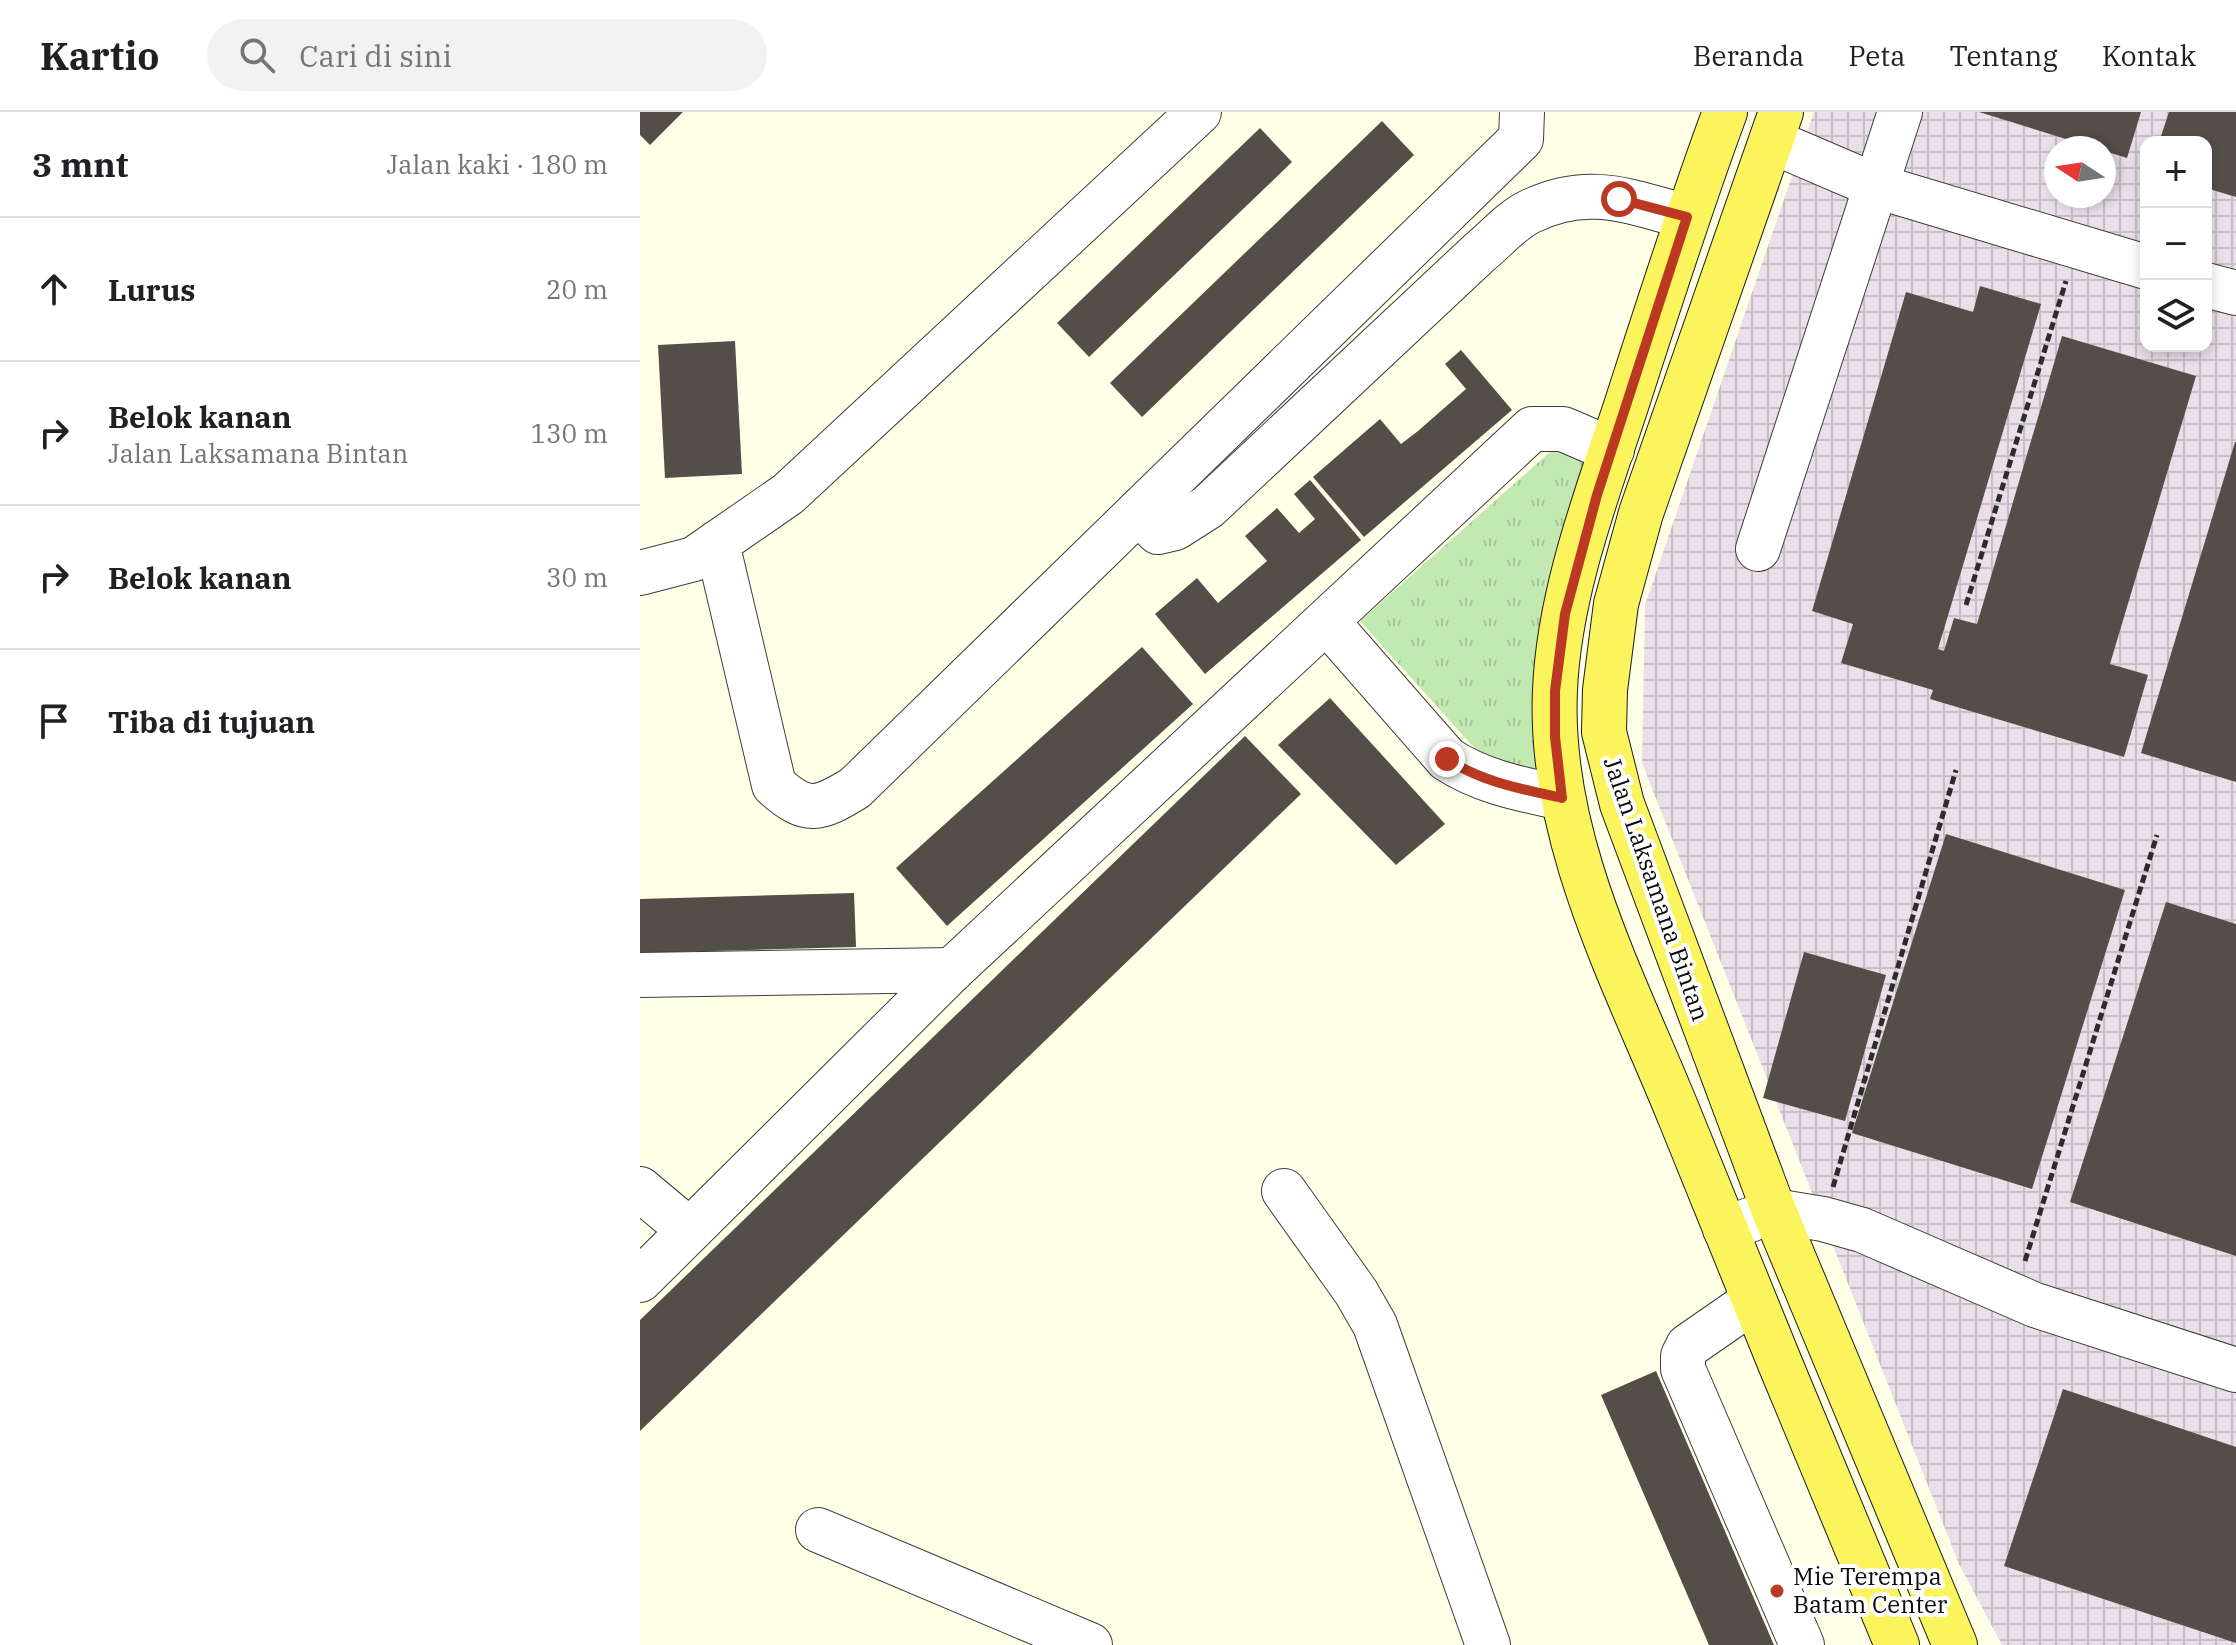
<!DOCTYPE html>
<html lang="id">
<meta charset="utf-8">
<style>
body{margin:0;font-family:"IBM Plex Serif",serif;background:#f2f2f2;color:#202124}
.controls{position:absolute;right:24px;top:24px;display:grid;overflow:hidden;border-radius:16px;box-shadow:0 4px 12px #0003}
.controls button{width:72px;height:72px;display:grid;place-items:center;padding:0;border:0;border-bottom:2px solid #e0e0e0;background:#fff;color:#202124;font:40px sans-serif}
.compass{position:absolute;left:1404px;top:24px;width:72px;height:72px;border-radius:50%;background:#fff;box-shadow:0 4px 12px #0003;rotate:282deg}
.stop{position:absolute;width:24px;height:24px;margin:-18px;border:6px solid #bb3922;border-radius:50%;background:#fff}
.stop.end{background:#bb3922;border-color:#fff;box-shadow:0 2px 8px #0008}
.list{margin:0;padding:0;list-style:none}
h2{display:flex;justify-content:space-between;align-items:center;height:104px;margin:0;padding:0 32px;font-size:34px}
h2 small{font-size:26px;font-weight:400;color:#757577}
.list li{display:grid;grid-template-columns:52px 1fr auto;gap:24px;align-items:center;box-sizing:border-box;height:144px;padding:0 32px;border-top:2px solid #e0e0e0}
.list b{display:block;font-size:30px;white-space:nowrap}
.list p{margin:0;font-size:26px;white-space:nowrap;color:#757577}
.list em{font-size:26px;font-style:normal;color:#757577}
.icon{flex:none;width:44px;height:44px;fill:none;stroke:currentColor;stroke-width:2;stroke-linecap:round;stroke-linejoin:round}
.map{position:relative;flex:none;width:1596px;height:1533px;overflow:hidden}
header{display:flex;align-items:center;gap:48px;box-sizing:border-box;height:112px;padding:0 40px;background:#fff;border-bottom:2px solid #e0e0e0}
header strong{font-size:38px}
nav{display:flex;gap:44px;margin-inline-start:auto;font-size:28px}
.search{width:560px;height:72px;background:#f2f2f2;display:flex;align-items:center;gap:20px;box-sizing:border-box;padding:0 28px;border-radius:44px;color:#757577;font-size:30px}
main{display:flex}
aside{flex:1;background:#fff}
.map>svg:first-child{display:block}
.industrial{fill:url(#industrial-grid);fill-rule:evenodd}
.grass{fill:url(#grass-tufts)}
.building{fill:#534e47}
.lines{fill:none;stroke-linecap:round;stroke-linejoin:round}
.minor-casing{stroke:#3d3d3d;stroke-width:46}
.major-casing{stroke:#1b1b1b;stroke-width:46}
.path{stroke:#2c2c2c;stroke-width:5;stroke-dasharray:8 4;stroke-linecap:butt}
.minor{stroke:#fff;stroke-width:44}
.major{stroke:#fbf45c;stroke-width:44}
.route{stroke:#bb3922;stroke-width:10}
.poi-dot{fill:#bb3922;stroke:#fff;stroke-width:3}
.labels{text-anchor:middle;stroke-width:8;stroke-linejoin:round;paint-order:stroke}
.street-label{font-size:24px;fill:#0a0a0a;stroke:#fff}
.poi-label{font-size:24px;fill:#0a0a0a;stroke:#fff;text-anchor:start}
</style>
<header>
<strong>Kartio</strong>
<div class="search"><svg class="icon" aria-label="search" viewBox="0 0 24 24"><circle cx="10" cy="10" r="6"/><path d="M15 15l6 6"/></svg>Cari di sini</div>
<nav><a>Beranda</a><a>Peta</a><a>Tentang</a><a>Kontak</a></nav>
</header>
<main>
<aside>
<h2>3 mnt<small>Jalan kaki · 180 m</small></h2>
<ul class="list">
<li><svg class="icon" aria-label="ahead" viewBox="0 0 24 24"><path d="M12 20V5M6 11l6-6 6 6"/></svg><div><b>Lurus</b></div><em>20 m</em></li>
<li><svg class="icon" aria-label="right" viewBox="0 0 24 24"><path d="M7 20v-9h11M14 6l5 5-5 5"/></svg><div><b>Belok kanan</b><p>Jalan Laksamana Bintan</p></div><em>130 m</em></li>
<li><svg class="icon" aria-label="right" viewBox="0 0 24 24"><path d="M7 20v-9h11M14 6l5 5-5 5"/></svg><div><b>Belok kanan</b></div><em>30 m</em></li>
<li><svg class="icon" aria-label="arrive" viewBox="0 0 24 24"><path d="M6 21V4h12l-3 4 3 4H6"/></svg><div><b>Tiba di tujuan</b></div></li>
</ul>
</aside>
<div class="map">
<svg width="1596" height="1533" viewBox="0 0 1596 1533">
<defs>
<pattern id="industrial-grid" width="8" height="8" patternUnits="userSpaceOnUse" patternTransform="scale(2)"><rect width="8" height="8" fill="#eadee9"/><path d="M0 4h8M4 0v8" fill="none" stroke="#c7bdc6"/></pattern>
<pattern id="grass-tufts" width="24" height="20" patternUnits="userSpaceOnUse" patternTransform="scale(2)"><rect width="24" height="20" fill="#c3e9b2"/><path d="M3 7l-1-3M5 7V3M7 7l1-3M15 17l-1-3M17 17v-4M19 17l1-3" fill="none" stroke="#a6c698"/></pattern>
</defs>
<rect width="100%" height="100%" fill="#ffffe8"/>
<path class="industrial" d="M1174,0H1596V1533H1362L1319,1452L1002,651L1005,493ZM1506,30H1566V234H1506ZM1416,36H1464V84H1416Z"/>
<path class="grass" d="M921,330L945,343L911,503L907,656L855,659L720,509Z"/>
<g class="building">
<path d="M0,0H43L10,33L0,23Z"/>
<path d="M1339,0H1501L1487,46Z"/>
<path d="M1529,0H1596V85L1566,76V30H1519Z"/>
<path d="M742,9L774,43L502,305L470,271Z"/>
<path d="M620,16L652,50L449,245L417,211Z"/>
<path d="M1340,174L1401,192L1298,537L1304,539L1314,506L1337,512L1422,224L1556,264L1470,552L1508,563L1484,645L1290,587L1293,578L1201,551L1213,512L1172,499L1266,180L1333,200Z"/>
<path d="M95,229L102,362L25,366L18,233Z"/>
<path d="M821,238L872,298L724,425L673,365L740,307L761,332L778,319L826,277L805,252Z"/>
<path d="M1595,330H1596V670L1501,641Z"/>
<path d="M670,368L721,428L565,562L515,502L557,466L578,491L627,449L605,424L637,396L659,421L675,407L654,382Z"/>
<path d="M502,535L553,592L307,814L256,756Z"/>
<path d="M690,586L805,712L756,753L638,633Z"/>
<path d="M605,624L661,682L0,1319V1208Z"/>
<path d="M1306,722L1485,778L1392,1077L1212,1021Z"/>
<path d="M214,781L216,835L0,841V787Z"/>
<path d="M1526,790L1596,812V1144L1430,1090Z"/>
<path d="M1164,840L1246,863L1205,1009L1123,986Z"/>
<path d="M1016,1259L1134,1533H1069L961,1283Z"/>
<path d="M1423,1277L1596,1335V1531L1364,1454Z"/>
</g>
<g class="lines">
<defs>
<g id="minor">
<path d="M1131,29L1236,74L1506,155"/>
<path d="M1566,173L1596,181"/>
<path d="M498,400L518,420L535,416L568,395L840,140C855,128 871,109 889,100C947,71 988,89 1047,105"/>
<path d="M77,431L134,673C167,703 179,698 215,676L881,27L882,0"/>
<path d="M1118,437L1260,0"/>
<path d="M0,461L54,447L148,382L559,0"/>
<path d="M688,511L807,647C842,670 881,677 922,686"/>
<path d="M0,863L312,858"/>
<path d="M0,1077L49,1118"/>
<path d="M644,1079L716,1180L735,1213L848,1533"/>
<path d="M1085,1117L1134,1099L1183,1107L1222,1118L1395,1193L1596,1258"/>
<path d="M0,1168L312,858L892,317H923L972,338"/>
<path d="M1113,1189L1048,1234L1043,1244V1257L1162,1533"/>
<path d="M178,1418L450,1533"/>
</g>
<g id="major">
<path d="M1085,0C1049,97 1018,195 986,294C956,385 919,482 915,578C908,728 985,869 1040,1005C1111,1182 1183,1357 1257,1533"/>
<path d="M1141,0L1001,401L976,492L965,578L964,620L982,692L1134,1099L1315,1533"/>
</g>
</defs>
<use href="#minor" class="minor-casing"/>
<use href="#major" class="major-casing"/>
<g class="path">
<path d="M1326,493L1426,169"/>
<path d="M1193,1075L1316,658"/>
<path d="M1385,1149L1517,723"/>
</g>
<use href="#minor" class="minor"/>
<use href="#major" class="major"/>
</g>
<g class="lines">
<path class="route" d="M807,647C842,670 881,677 922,686L915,625V579L925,502L957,383L1047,105L979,87"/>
</g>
<circle class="poi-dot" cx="1137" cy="1479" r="8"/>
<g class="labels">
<g class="street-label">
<text transform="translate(1016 777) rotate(71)" y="8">Jalan Laksamana Bintan</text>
</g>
<g class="poi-label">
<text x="1153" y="1473">Mie Terempa<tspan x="1153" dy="28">Batam Center</tspan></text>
</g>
</g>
</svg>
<div class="controls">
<button>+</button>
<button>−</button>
<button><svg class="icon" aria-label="layers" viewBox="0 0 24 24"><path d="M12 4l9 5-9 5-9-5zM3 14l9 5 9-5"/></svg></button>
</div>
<svg class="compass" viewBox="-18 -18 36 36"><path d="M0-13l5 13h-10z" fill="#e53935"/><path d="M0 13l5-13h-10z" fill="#757577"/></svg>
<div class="stop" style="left:979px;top:87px"></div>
<div class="stop end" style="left:807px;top:647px"></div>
</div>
</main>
